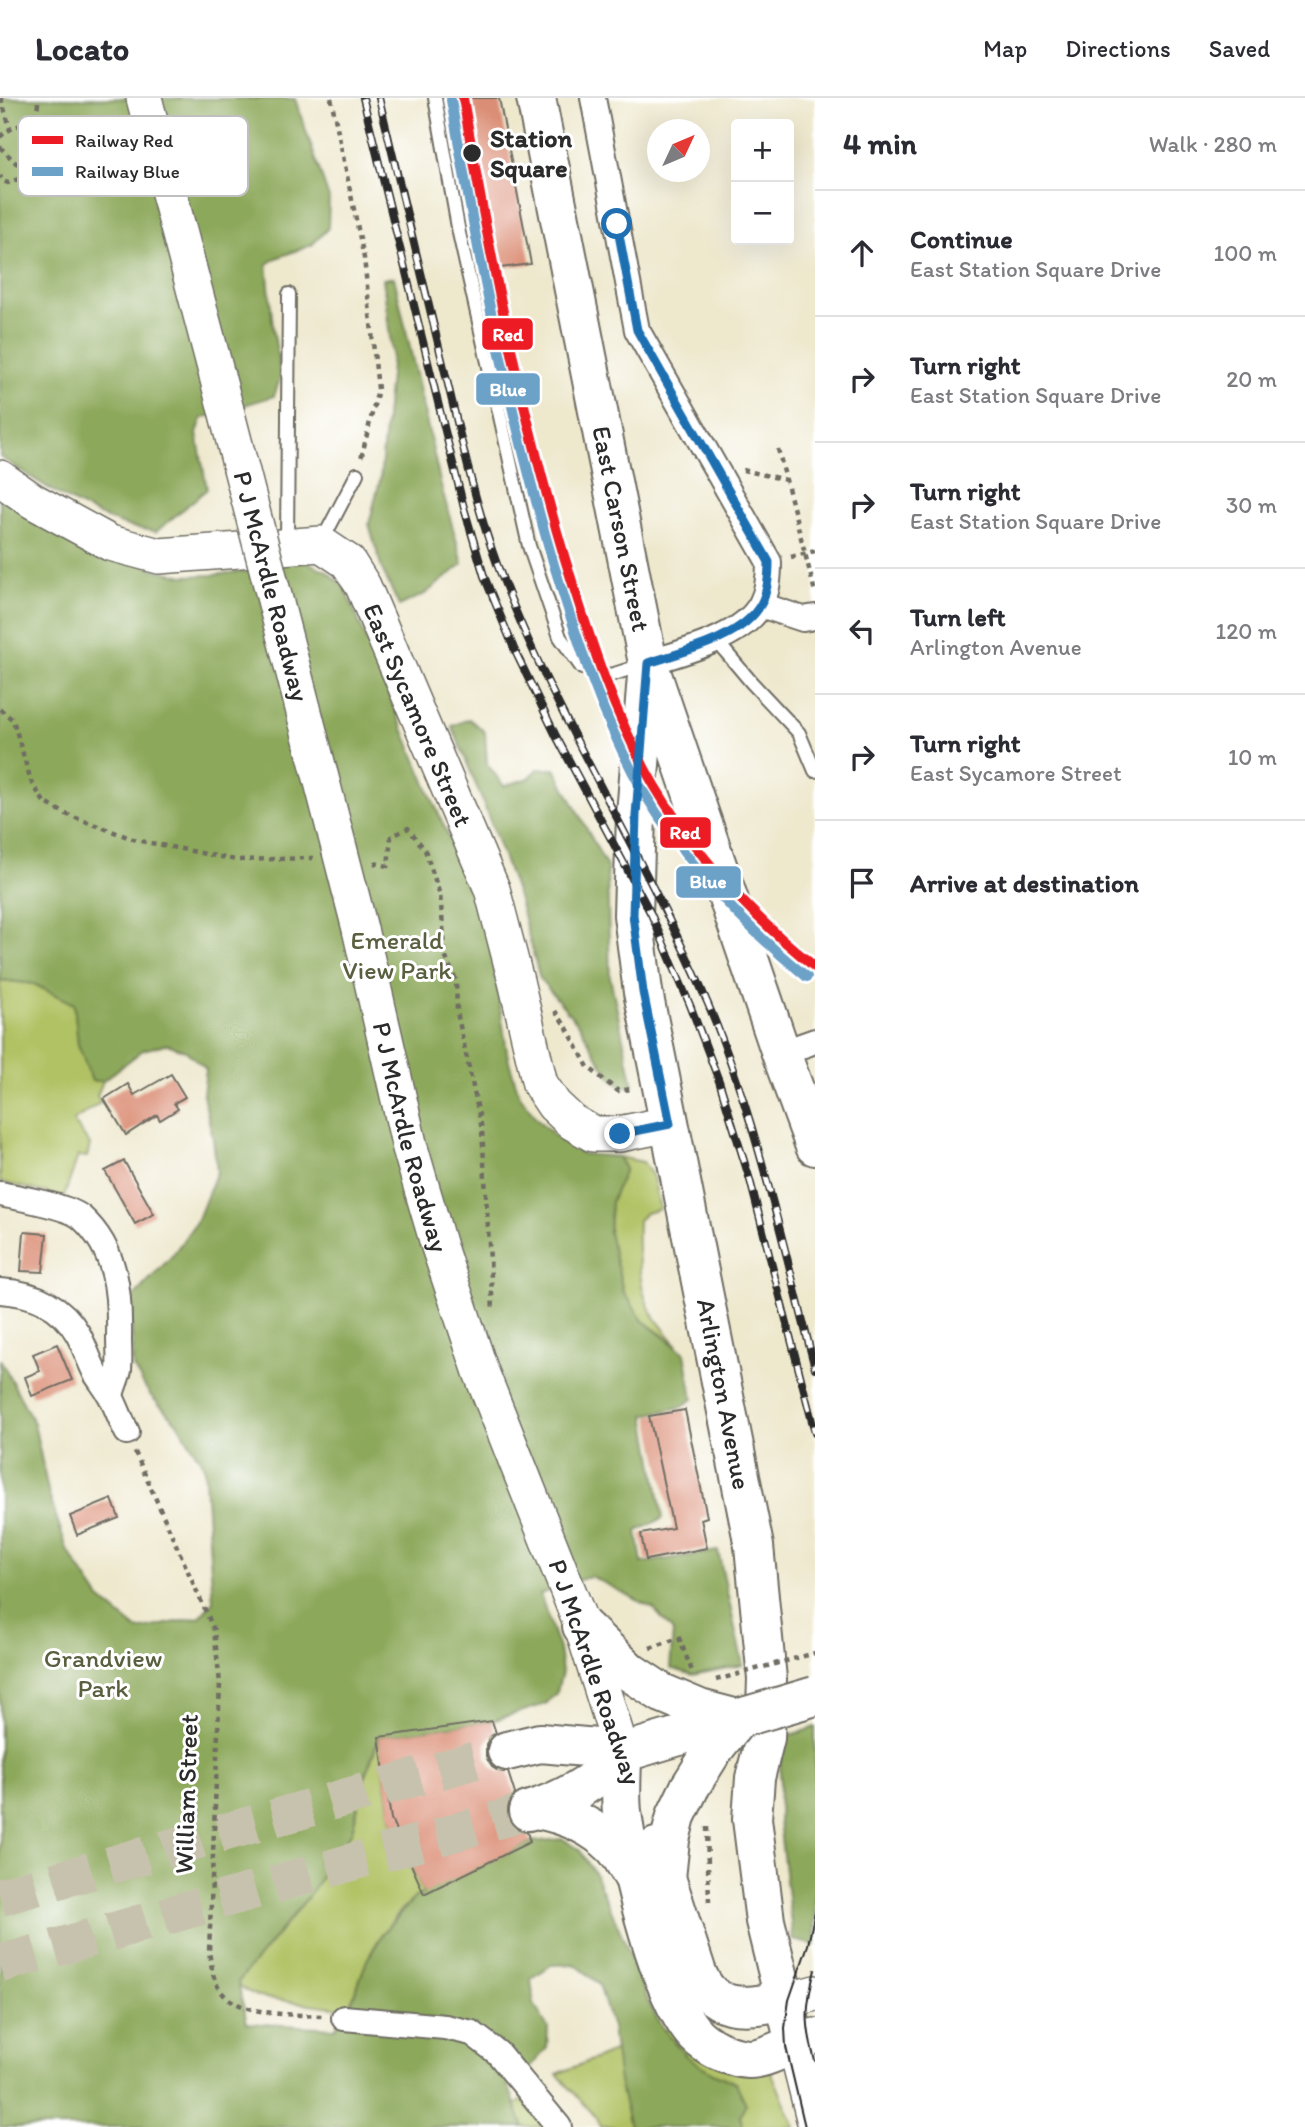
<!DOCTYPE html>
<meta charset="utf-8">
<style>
body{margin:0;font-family:Itim,sans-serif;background:#f7f7f7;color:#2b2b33}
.controls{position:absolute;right:21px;top:21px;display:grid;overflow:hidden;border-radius:7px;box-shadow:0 7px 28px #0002}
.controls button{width:63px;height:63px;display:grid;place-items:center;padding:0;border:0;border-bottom:2px solid #e1e1e2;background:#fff;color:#2b2b33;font:35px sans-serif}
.compass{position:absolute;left:647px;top:21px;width:63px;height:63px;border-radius:50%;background:#fff;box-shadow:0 7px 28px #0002;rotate:46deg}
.stop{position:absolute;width:21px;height:21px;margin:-16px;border:5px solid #1f6fb2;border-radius:50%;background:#fff}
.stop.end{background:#1f6fb2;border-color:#fff;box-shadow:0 2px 7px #0008}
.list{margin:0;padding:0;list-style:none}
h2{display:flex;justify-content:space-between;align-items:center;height:91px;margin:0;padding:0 28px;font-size:30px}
h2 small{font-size:23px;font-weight:400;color:#7c7c81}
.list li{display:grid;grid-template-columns:46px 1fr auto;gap:21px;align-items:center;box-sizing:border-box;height:126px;padding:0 28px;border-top:2px solid #e1e1e2}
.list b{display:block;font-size:26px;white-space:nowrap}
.list p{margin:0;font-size:23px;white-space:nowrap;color:#7c7c81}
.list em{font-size:23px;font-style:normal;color:#7c7c81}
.icon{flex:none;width:38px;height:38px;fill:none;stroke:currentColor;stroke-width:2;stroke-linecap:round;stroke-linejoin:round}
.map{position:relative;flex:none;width:815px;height:2029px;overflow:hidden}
header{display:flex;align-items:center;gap:42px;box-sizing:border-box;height:98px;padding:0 35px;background:#fff;border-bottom:2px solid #e1e1e2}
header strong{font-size:33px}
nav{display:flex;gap:38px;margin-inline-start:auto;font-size:24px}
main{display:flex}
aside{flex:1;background:#fff}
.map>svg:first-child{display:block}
.green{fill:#b1c265;stroke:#6e7648;stroke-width:2}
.forest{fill:#8ca85a;stroke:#5c6a42;stroke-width:2}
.building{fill:#db8e76}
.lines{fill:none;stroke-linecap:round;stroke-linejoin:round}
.highway-tunnel{stroke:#c7c2ad;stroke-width:38;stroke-dasharray:38 19;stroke-linecap:butt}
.lane-casing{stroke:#6f6d64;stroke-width:16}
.street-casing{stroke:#6f6d64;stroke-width:28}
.secondary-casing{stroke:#6f6d64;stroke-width:38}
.primary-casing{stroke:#6f6d64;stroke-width:42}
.highway-casing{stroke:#6f6d64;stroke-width:42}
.path{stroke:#6f6d64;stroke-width:4.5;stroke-dasharray:5 5;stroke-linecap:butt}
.lane{stroke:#fff;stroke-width:12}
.street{stroke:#fff;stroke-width:24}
.secondary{stroke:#fff;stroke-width:35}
.primary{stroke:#fff;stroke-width:38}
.highway{stroke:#fff;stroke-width:38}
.tram{stroke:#2b2b2b;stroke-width:2}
.rail-casing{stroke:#2b2b2b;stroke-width:8}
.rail{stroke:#fff;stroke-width:5;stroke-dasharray:16;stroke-linecap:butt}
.secondary-bridge-casing{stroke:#6f6d64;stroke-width:38;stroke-linecap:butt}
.highway-bridge-casing{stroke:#6f6d64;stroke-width:42;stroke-linecap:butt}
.path-bridge{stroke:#6f6d64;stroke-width:4.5;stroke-dasharray:5 5;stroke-linecap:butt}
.secondary-bridge{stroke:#fff;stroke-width:35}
.highway-bridge{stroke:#fff;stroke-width:38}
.rail-1-casing{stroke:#fff;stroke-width:16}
.rail-2-casing{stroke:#fff;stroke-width:16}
.rail-1{stroke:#ec1b24;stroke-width:10}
.rail-2{stroke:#6ca1c8;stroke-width:10}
.route{stroke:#1f6fb2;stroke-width:9}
.stop-dot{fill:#2b2b2b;stroke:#fff;stroke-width:2.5}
.labels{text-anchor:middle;stroke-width:6;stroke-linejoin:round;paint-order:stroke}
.stop-label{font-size:26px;font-weight:bold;fill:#2b2b2b;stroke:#fff;text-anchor:start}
.street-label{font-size:26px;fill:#2b2b2b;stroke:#fff}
.park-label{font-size:26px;fill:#5a603f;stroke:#fff}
.key{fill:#fff;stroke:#bfbfbf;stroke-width:2}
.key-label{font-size:19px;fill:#2b2b2b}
.line-badge{stroke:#fff;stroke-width:2.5}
.badge-label{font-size:19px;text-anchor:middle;font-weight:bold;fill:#fff}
</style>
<header>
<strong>Locato</strong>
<nav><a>Map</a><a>Directions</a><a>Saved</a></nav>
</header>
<main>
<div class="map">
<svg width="815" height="2029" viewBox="0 0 815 2029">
<rect width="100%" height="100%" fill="#fff"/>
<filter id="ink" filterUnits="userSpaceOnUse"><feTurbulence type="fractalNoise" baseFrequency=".0143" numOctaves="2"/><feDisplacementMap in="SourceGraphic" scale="14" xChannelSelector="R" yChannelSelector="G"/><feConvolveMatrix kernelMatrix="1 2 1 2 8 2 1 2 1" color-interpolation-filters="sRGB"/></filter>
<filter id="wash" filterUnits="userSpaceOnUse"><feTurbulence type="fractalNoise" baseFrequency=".00686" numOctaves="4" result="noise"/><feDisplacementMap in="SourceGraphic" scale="28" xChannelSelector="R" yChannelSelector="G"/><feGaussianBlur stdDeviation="1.57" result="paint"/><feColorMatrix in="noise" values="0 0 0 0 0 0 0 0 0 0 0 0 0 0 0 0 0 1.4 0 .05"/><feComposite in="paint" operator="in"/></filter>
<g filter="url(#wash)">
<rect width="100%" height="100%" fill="#eee8cd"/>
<g class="green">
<path d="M0,882L34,886L74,906L78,946L92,983H103L97,998L101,1004L73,1023L90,1047L87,1059L78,1058L64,1099L0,1084Z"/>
<path d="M618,1059L643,1064L653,1079L660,1111L646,1115L638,1122C637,1147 638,1189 650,1211C657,1224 668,1236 677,1247L643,1223L623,1193L609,1135L611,1104L625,1071Z"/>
<path d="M379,1639L391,1721L424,1796C403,1803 377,1841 368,1861C360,1877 357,1895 347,1911L259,1899L239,1889L238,1884L308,1799L352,1733L365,1681Z"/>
<path d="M686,1924L765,1959L795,2029H600L597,2020L557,1976Z"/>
<path d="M528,1998L555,2029H486Z"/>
</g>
<g class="forest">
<path d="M0,0L295,1L329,100L328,130L312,147L276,160L267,166L273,230L281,278L274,298L202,320L197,336L207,391L156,434C145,431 134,430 124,427C79,412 39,384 0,359Z"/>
<path d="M394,179L441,388L463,466L425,496L399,508L382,471L369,426L380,382L392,256L383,181Z"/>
<path d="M0,401L153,471L184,478L212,477L248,473L302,462L327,473L345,490L430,696L474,797L490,845L508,960L519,996L537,1021L556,1039L583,1056L618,1059L625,1071L611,1104L609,1135L623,1193L643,1223L685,1255L693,1301L681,1309L645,1317L663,1420L637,1433L642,1465L718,1453L743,1567L693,1577L670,1570L673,1533L654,1511L591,1478L540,1496L559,1551L562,1574L557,1594L546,1606L492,1623L379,1639L364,1681L352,1733L308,1799L238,1884L247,1925L335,1930L353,1901L367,1862L385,1833L415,1799L530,1744L563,1741L579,1751L596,1778L628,1851L649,1905L661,1928L686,1958L713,1975L736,1985L746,2006L740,2018L743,2029H630L619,1984L612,1930L599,1886L575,1866L551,1867L531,1881L534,1906L548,1930L547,1950L527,1973L506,1982L524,2029H0V1261L34,1325L49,1397L67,1451L100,1501L138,1532L200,1519L213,1503L204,1368L178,1326L150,1297L133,1269L131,1201L172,1158L198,1121L217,1073L213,1041L203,996L206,971L186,953L167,946L143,952L103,983H92L78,946L74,906L34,886L0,882Z"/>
<path d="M469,621L485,634L487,666L504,688L529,680L538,671H555L607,769L610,879L633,987L624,989L614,983L599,962L580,928L540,881L519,802L483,704L452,628Z"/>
<path d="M815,1629V1847L793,1842L779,1723L781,1641Z"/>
</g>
<g id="blocks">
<g class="building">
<path d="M444,0H499L531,166L476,173Z"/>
<path d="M171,976L185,999L174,1005L178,1011L160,1022L157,1017L126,1037L104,1001L128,986L134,997Z"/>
<path d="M124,1063L154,1116L135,1126L105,1073Z"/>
<path d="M24,1134L47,1136L43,1174L21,1173Z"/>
<path d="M57,1246L72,1282L32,1298L25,1279L40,1273L33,1256Z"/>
<path d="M685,1312L707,1419L701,1421L707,1450L646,1462L641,1436L673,1430L649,1318Z"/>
<path d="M112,1401L119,1420L77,1437L70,1418Z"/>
<path d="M492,1623L496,1635L491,1638L486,1646V1659L492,1669L500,1674H508L515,1696L507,1708V1719L514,1730L527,1734L530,1744L424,1796L391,1721L379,1639Z"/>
</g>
</g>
</g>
<g filter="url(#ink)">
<use href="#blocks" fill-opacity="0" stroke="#6f6d64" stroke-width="2"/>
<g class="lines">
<g class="highway-tunnel">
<path d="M0,1799L507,1653"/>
<path d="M0,1866L525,1714"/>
</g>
<defs>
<g id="lane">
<path d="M435,0L459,135L529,448L560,539L582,570L611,577L642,567"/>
<path d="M322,443L357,376"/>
<path d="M287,445L289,196"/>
<path d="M715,541L752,585L799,635L815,673"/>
</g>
<g id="street">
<path d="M593,0L637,232L769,464C769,479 768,493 761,506C743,540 682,554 648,565"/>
<path d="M761,507L803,521L815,519"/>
<path d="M781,955L815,943"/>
<path d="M0,1096C19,1100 69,1108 82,1120C117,1152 120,1196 119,1239C119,1250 120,1261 119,1272C117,1280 113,1289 111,1297"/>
<path d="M0,1193C33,1195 61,1206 78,1236C85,1249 89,1263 96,1276C101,1284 107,1291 111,1299C117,1310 121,1323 127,1334"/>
<path d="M344,1920L445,1929L472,1935L498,1955L559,2029"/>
</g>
<g id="secondary">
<path d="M144,0L226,312"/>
<path id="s1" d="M0,380L33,403L110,445L159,458L321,446L348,464L363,488L492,791L516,883L540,986L554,1007L572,1024L593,1036H619L670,1026"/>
<path id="s2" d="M360,831L410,1050L439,1149L481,1274L582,1528L622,1655"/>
<path d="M785,1903L815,1895"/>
<path d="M815,1938L795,1945L815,2024"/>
</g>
<g id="primary">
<path id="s3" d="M536,0L648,565L781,955L815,1048"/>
<path d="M622,1655C622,1675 620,1695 622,1714C628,1765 661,1909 700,1941C713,1952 732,1960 749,1961C764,1961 782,1951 795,1945L765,1823L752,1721L755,1680L765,1640L767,1581L754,1448L643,894L633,817L636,717L648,565"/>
<path d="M656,1749L696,1872C712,1917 747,1909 785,1903"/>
</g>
<g id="highway">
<path d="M582,1528L630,1574L662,1595"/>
<path d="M507,1653L540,1645L597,1650L622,1655L679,1638"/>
<path d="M536,1711C565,1716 593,1728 614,1749C621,1757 627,1768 632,1777"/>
<path d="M528,1713C565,1702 596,1685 622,1655"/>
<path d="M666,1780L670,1742L676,1718L690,1689"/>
</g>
</defs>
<use href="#lane" class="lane-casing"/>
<use href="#street" class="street-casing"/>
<use href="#secondary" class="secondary-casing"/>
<use href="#primary" class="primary-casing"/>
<use href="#highway" class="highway-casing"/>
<g class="path">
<path d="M1,0L10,30"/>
<path d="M331,0L364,160L378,291L361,361"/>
<path d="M0,39C14,24 37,30 38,4"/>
<path d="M0,49L16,65L23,68L28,74L24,79L8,85L3,83L0,78"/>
<path d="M778,351L815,494"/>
<path d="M743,372L786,382"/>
<path d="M791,459L815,453"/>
<path d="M0,611L13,622L31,683L44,704L68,717L136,742L236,762L313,760"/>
<path d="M374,765L388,768L391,739L408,730L425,752L440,797L446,860L456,882L457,914L482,1031L493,1212"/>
<path d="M555,913L567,930L588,969L618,993L631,991"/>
<path d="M135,1354L214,1532L220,1585L209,1854C211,1864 212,1877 217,1887C232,1919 292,1916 323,1918"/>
<path d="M650,1550L679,1540L692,1573"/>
<path d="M707,1729L709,1805"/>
</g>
<use href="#lane" class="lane"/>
<use href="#street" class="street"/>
<use href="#secondary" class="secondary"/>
<use href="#primary" class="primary"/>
<use href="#highway" class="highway"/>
<g class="tram">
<path d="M815,1872C805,1909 805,1926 815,1963"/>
<path d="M805,2029L786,1949L785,1930L789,1902L808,1847L815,1813"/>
</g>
<defs>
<g id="rail">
<path d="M363,0L464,410L484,478L515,553L556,638L651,816L690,907L719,983L750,1082L815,1335"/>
<path d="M379,0C400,90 422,180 444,270C460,335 474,403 497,466C554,619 644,756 708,906C757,1022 783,1148 815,1270"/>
</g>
</defs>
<use href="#rail" class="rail-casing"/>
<use href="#rail" class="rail"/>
<defs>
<g id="secondary-bridge">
<path id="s4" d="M226,312L360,831"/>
</g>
<g id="highway-bridge">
<path d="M662,1595L700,1611L738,1621"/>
<path d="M679,1638L815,1598"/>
<path d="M690,1689L713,1652L738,1621"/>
</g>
</defs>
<use href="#secondary-bridge" class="secondary-bridge-casing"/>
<use href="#highway-bridge" class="highway-bridge-casing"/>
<path class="path-bridge" d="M716,1582L815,1555"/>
<use href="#secondary-bridge" class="secondary-bridge"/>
<use href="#highway-bridge" class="highway-bridge"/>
<defs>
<path id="rail-1" d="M463,0C489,155 520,310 565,461C589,538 613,617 654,687C696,758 751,818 815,869"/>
<path id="rail-2" d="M451,2C478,159 509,315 554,467C578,544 603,623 643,693C686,765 742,827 807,879"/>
</defs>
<use href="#rail-1" class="rail-1-casing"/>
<use href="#rail-2" class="rail-2-casing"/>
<use href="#rail-1" class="rail-1"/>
<use href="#rail-2" class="rail-2"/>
</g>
</g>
<g class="lines" filter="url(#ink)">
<path class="route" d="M617,126L637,232L769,464C769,479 768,493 761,506C743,540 682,554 648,565L636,717L633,817L643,894L670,1026L620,1036"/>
</g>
<circle class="stop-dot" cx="472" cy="55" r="10"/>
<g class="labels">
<g class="stop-label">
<text x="490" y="49">Station<tspan x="490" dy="30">Square</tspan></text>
</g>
<g class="street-label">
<text dy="9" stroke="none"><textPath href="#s3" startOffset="439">East Carson Street</textPath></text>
<text dy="9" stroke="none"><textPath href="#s4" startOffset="182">P J McArdle Roadway</textPath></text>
<text dy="9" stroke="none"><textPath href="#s1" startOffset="542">East Sycamore Street</textPath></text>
<text dy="9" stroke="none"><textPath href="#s2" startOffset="214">P J McArdle Roadway</textPath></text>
<text transform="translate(724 1296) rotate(79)" y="9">Arlington Avenue</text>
<text transform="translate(595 1574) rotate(71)" y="9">P J McArdle Roadway</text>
<text transform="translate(186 1696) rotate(-88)" y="9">William Street</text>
</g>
<g class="park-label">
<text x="397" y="851">Emerald<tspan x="397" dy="30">View Park</tspan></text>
<text x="103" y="1569">Grandview<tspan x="103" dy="30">Park</tspan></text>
</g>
</g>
<rect x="18" y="18" width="230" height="80" rx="10" class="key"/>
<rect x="32" y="38" width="31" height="8" fill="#ec1b24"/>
<rect x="32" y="69" width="31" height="9" fill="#6ca1c8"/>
<g class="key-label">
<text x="75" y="49">Railway Red</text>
<text x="75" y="80">Railway Blue</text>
</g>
<g class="line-badge">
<rect x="481" y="219" width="53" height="34" rx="7" fill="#ec1b24"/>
<rect x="475" y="274" width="66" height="34" rx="7" fill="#6ca1c8"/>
<rect x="659" y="718" width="53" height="33" rx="7" fill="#ec1b24"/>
<rect x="675" y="767" width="67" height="34" rx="7" fill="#6ca1c8"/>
</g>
<g class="badge-label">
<text x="508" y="243">Red</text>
<text x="508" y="298">Blue</text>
<text x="685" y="741">Red</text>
<text x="708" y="790">Blue</text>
</g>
</svg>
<div class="controls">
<button>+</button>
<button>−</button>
</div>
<svg class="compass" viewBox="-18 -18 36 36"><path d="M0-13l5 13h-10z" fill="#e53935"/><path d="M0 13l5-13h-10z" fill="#7c7c81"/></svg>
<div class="stop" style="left:617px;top:126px"></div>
<div class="stop end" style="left:620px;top:1036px"></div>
</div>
<aside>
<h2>4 min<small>Walk · 280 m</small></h2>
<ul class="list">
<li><svg class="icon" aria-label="ahead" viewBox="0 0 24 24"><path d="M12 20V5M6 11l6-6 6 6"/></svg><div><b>Continue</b><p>East Station Square Drive</p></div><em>100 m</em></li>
<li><svg class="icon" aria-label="right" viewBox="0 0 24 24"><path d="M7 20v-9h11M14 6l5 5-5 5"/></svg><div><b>Turn right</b><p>East Station Square Drive</p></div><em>20 m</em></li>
<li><svg class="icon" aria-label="right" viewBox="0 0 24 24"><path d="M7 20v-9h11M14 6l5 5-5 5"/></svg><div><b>Turn right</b><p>East Station Square Drive</p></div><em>30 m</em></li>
<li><svg class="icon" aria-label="left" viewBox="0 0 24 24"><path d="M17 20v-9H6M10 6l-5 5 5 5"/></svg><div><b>Turn left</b><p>Arlington Avenue</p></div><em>120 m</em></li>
<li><svg class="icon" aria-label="right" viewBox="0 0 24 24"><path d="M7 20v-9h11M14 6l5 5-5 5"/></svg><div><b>Turn right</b><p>East Sycamore Street</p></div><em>10 m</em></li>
<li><svg class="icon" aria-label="arrive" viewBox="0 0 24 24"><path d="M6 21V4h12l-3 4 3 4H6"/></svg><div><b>Arrive at destination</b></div></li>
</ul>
</aside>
</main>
